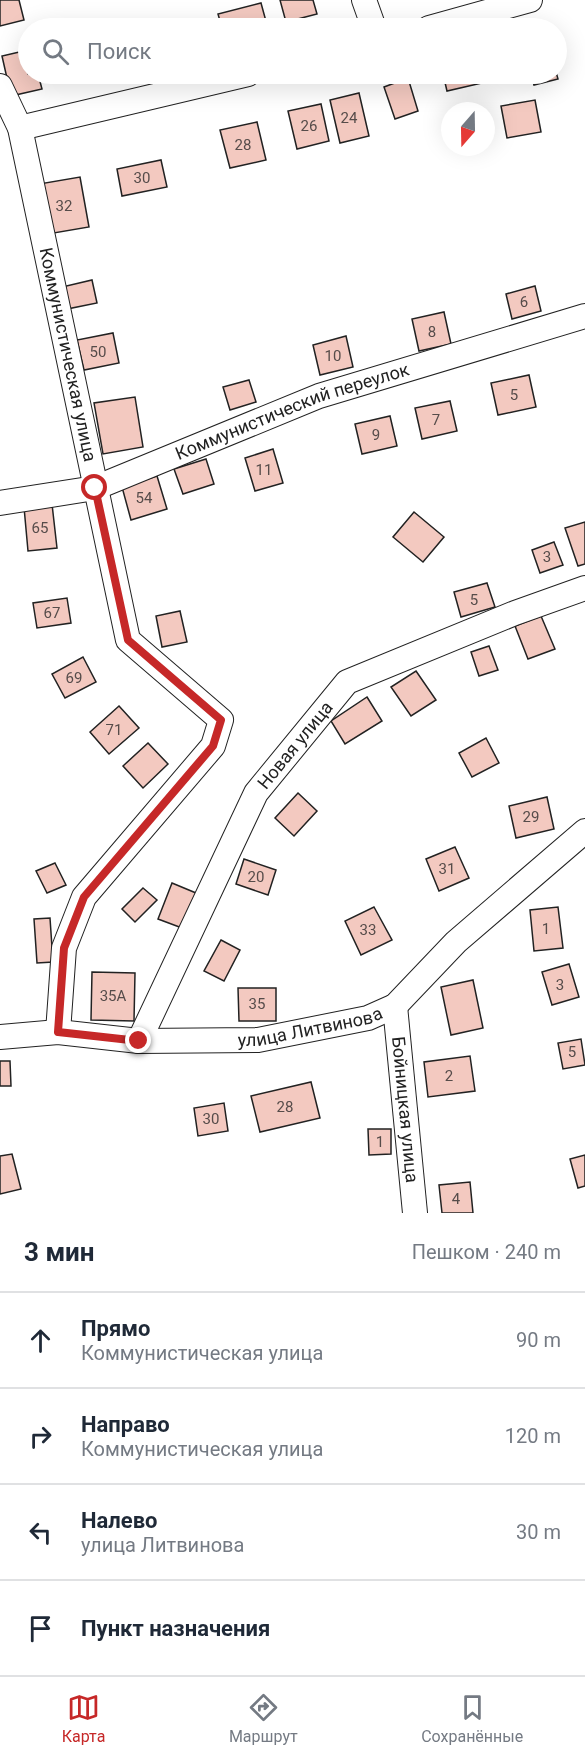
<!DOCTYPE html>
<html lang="ru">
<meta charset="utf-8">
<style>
body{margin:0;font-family:Roboto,sans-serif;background:#f2f2f3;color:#1f2937}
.compass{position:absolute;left:441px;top:102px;width:54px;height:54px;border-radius:50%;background:#fff;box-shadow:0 6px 24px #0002;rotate:200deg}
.stop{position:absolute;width:18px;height:18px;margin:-14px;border:4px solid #c62828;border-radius:50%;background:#fff}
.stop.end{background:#c62828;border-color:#fff;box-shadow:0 2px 6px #0008}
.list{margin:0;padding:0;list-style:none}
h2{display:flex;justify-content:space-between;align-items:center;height:78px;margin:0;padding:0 24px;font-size:26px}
h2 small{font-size:20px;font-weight:400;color:#747a83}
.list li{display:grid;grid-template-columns:39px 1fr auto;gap:18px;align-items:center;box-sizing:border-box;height:96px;padding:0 24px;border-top:2px solid #e0e1e3}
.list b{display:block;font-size:22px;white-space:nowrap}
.list p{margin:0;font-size:20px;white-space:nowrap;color:#747a83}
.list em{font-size:20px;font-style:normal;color:#747a83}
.icon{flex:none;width:33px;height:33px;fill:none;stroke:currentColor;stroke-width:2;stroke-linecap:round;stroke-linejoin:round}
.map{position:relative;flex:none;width:585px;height:1213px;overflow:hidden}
.search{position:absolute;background:#fff;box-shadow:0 6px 24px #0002;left:18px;right:18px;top:18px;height:66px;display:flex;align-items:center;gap:15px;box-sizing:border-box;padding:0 21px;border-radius:33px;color:#747a83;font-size:22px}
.sheet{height:462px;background:#fff}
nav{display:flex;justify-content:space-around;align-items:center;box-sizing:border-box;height:84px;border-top:2px solid #e0e1e3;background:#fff;font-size:16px;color:#747a83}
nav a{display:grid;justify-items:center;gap:3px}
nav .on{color:#c62828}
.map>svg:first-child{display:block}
.building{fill:#f3c9c0;stroke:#222;stroke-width:1.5}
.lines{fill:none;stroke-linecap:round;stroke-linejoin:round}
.minor-casing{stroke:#222;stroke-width:26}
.minor{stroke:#fff;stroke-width:24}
.route{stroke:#c62828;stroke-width:8}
.labels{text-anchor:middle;stroke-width:4.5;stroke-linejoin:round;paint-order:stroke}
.number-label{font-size:15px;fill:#564c4a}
.street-label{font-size:18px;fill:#222;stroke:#fff}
</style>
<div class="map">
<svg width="585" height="1213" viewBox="0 0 585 1213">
<rect width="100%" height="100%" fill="#fff"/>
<g class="building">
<path d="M0,0H19L24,20L0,26Z"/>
<path d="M280,0H313L317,14L286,22Z"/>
<path d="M261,3L267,25L255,28H222L218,14Z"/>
<path d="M188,19L190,28H165V24Z"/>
<path d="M28,50V74H38L42,89L11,96L2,56Z"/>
<path d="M556,72L558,79L534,85L531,74Z"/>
<path d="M59,74H94V75L61,81Z"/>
<path d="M443,74H480L482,83L447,91Z"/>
<path d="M408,78L418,111L395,119L384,87Z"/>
<path d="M359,93L369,136L340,143L330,100Z"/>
<path d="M535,100L541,132L507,138L501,106Z"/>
<path d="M321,104L329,141L297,149L288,111Z"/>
<path d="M257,122L266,160L230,168L220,130Z"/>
<path d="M161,160L167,187L122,196L117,169Z"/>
<path d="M80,177L89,227L48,234L39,184Z"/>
<path d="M92,280L97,303L67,309L62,287Z"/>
<path d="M535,286L541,311L512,319L506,294Z"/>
<path d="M444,312L451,344L419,351L412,319Z"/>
<path d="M113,333L119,363L84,370L77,340Z"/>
<path d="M346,336L353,367L320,375L313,345Z"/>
<path d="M529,375L536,407L498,415L491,383Z"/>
<path d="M249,380L256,402L230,410L223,387Z"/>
<path d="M135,397L143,447L103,454L94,403Z"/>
<path d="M450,401L457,431L422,439L415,408Z"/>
<path d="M390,416L397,446L362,454L355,424Z"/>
<path d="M273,449L283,483L255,491L245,458Z"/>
<path d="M206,459L214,484L183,494L174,469Z"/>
<path d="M157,476L167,509L131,520L122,487Z"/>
<path d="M52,504L57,548L28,551L24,507Z"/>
<path d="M414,512L444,537L423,562L393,537Z"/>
<path d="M585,522V564L578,566L565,528Z"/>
<path d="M554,542L563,565L540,573L532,550Z"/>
<path d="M487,583L495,607L461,617L454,592Z"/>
<path d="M67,598L71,623L37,628L33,603Z"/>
<path d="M180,611L187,642L162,647L156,616Z"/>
<path d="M541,616L555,649L528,659L515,626Z"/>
<path d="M489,646L498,670L479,676L471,652Z"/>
<path d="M83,657L96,682L65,698L52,674Z"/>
<path d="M416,671L436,700L411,716L391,687Z"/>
<path d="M367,697L382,721L345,744L331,721Z"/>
<path d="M119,706L139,728L109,754L90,732Z"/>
<path d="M486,738L499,763L472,777L459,753Z"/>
<path d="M148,743L168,764L143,788L123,766Z"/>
<path d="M298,793L317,811L294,836L275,818Z"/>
<path d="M547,797L554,829L516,838L509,806Z"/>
<path d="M455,847L469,878L439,891L426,859Z"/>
<path d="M244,859L276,870L268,895L236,884Z"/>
<path d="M55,863L66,885L47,893L36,871Z"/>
<path d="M172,883L196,893L182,928L158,919Z"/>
<path d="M143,888L157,900L135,922L122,909Z"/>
<path d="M374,907L392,940L361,955L345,921Z"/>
<path d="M558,907L563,948L534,951L530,910Z"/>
<path d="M50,918L53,962L37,963L34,919Z"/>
<path d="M221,940L240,950L224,981L204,971Z"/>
<path d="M569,964L579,997L552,1005L542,972Z"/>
<path d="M92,972L135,973L134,1021L91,1020Z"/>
<path d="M473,980L483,1028L451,1035L441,987Z"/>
<path d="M238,988H276V1021H239Z"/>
<path d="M581,1039L585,1065L563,1069L558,1043Z"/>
<path d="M470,1056L475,1091L428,1097L424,1062Z"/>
<path d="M0,1061H10L11,1086H0Z"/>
<path d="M311,1082L320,1118L260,1132L251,1096Z"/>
<path d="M224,1103L228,1131L198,1136L194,1108Z"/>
<path d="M368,1129H391V1154L369,1155Z"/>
<path d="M12,1154L21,1189L0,1194V1156Z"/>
<path d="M585,1155V1186L578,1188L570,1159Z"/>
<path d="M470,1182L473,1213H442L439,1185Z"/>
</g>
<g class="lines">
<defs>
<g id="minor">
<path d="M364,0L374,28"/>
<path d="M429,28L530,0"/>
<path id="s1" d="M0,86L20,128L128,640L221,720L213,746L84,897L64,948L58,1032"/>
<path d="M20,128L248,74"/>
<path id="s2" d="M0,503L95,488L319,396L585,316"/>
<path id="s3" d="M395,1006L415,1213"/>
<path id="s4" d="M0,1037L58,1032L139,1041L258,1040L368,1018L395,1006L456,942L585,831"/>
<path id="s5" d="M139,1041L256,793L347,682L515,613L585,588"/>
</g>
</defs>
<use href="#minor" class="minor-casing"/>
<use href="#minor" class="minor"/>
</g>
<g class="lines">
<path class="route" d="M95,488L128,640L221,720L213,746L84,897L64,948L58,1032L139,1041"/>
</g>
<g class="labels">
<g class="number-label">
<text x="349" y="123">24</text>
<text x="309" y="131">26</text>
<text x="243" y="150">28</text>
<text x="142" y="183">30</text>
<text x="64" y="211">32</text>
<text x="524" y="307">6</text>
<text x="432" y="337">8</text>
<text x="98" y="357">50</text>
<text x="333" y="361">10</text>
<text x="514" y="400">5</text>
<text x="436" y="425">7</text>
<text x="376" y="440">9</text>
<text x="264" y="475">11</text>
<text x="144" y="503">54</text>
<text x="40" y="533">65</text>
<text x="547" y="562">3</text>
<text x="474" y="605">5</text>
<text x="52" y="618">67</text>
<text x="74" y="683">69</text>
<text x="114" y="735">71</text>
<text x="531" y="822">29</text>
<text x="447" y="874">31</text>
<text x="256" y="882">20</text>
<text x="546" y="934">1</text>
<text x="368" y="935">33</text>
<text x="560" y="990">3</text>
<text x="113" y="1001">35А</text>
<text x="257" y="1009">35</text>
<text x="572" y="1057">5</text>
<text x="449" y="1081">2</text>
<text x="285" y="1112">28</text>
<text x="211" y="1124">30</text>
<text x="380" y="1147">1</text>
<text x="456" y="1204">4</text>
</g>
<g class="street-label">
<text dy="6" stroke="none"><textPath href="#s1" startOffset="278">Коммунистическая улица</textPath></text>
<text dy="6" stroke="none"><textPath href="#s2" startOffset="308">Коммунистический переулок</textPath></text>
<text dy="6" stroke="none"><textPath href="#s5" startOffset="336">Новая улица</textPath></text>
<text dy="6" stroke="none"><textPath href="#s4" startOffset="312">улица Литвинова</textPath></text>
<text dy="6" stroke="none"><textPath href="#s3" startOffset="104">Бойницкая улица</textPath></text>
</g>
</g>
</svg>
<svg class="compass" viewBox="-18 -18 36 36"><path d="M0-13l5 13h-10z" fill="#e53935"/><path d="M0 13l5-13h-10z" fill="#747a83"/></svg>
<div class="stop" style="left:95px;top:488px"></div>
<div class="stop end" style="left:139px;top:1041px"></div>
<div class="search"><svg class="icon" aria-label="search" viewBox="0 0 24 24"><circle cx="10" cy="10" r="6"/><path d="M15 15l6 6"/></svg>Поиск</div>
</div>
<section class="sheet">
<h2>3 мин<small>Пешком · 240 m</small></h2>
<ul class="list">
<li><svg class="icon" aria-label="ahead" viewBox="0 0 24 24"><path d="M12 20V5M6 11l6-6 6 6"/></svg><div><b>Прямо</b><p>Коммунистическая улица</p></div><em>90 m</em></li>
<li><svg class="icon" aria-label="right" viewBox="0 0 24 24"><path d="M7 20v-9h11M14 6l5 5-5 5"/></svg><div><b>Направо</b><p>Коммунистическая улица</p></div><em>120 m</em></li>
<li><svg class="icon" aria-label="left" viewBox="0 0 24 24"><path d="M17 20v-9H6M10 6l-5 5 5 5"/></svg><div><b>Налево</b><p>улица Литвинова</p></div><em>30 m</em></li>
<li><svg class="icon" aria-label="arrive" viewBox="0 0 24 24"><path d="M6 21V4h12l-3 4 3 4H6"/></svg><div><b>Пункт назначения</b></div></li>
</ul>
</section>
<nav>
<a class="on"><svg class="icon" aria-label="map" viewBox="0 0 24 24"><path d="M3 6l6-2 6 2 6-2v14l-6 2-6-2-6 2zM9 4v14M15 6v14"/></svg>Карта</a>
<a><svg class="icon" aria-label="directions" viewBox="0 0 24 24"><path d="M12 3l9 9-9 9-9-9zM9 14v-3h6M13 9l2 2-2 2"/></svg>Маршрут</a>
<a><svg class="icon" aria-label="saved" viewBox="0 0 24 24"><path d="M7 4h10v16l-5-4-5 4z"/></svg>Сохранённые</a>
</nav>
